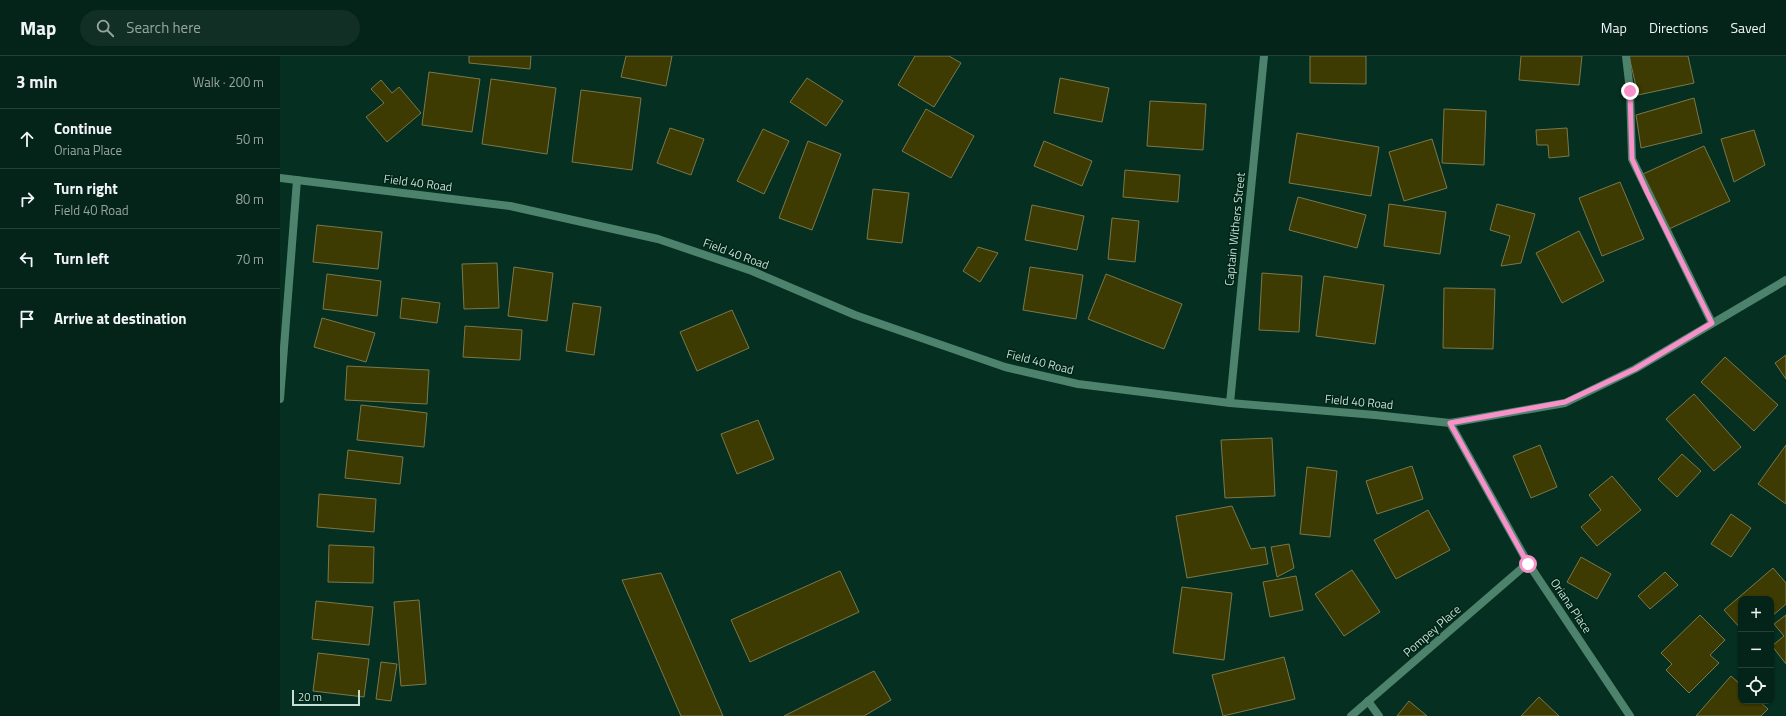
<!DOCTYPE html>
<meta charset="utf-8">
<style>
body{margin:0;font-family:"Titillium Web",sans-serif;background:#122f26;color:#f1f3f6}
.controls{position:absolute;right:12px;bottom:12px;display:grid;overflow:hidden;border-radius:8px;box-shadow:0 1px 3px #0004}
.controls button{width:36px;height:36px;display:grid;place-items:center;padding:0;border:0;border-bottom:1px solid #254038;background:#042319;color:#f1f3f6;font:20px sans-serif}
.scale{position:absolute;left:12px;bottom:10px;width:68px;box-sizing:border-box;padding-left:4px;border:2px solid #c5dfd3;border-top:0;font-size:11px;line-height:14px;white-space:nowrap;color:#c5dfd3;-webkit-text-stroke:3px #002518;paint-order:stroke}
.stop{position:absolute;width:12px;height:12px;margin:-9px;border:3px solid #f890ca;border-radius:50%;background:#fff}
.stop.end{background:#f890ca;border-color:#fff;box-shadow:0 1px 4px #0008}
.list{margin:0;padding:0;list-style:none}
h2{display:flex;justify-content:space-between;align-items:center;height:52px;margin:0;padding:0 16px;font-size:17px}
h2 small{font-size:13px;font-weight:400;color:#97a4a2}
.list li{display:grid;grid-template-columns:26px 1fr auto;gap:12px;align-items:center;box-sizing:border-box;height:60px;padding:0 16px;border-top:1px solid #254038}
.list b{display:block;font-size:15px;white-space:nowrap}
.list p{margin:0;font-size:13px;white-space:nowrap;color:#97a4a2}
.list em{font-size:13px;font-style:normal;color:#97a4a2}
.icon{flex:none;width:22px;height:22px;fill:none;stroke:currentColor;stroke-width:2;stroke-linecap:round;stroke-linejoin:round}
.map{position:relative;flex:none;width:1506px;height:660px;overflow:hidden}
header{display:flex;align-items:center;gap:24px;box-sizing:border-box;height:56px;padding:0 20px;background:#042319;border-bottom:1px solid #254038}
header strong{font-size:19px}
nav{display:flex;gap:22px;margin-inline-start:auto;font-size:14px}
.search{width:280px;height:36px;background:#122f26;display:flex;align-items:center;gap:10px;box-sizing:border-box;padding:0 14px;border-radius:22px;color:#97a4a2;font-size:15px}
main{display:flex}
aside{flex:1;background:#042319}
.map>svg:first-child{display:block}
.building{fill:#3d3a02;stroke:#7a784b}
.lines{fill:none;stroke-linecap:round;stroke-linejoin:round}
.service{stroke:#4d826c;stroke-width:8}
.minor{stroke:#4d826c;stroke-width:8}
.tertiary{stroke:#4d826c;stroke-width:8}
.route{stroke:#f890ca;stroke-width:5}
.labels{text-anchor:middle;stroke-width:3;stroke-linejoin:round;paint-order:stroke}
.street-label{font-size:12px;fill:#c5dfd3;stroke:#002518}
</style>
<header>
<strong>Map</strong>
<div class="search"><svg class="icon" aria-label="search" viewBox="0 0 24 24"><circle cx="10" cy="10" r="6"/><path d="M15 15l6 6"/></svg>Search here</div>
<nav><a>Map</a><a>Directions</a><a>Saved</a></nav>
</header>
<main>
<aside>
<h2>3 min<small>Walk · 200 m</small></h2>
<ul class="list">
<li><svg class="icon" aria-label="ahead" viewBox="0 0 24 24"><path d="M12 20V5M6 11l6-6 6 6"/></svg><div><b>Continue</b><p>Oriana Place</p></div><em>50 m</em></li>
<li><svg class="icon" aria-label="right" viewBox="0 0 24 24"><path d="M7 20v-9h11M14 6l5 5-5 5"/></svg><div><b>Turn right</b><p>Field 40 Road</p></div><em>80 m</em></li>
<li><svg class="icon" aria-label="left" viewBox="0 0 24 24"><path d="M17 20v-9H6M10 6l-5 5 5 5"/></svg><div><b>Turn left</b></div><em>70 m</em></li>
<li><svg class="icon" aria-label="arrive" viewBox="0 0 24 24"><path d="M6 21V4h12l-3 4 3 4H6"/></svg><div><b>Arrive at destination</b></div></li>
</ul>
</aside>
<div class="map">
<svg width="1506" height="660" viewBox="0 0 1506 660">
<rect width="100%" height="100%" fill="#052f21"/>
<g class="building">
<path d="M189,0H251L250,13L189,7Z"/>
<path d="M346,0H392L386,30L341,21Z"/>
<path d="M635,0H669L681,7L654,51L618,29Z"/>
<path d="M1030,0H1086V28L1030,27Z"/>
<path d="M1241,0H1302L1299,29L1239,24Z"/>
<path d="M1349,0H1408L1414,27L1358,39Z"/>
<path d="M149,16L200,23L192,76L142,69Z"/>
<path d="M527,22L563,45L546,70L510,46Z"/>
<path d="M780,22L829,32L822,66L774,57Z"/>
<path d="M211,23L276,32L267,98L202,88Z"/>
<path d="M101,24L112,37L119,31L141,57L107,86L86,61L104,47L91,33Z"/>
<path d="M301,34L361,42L352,114L292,106Z"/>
<path d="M1414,42L1422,77L1361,92L1356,59Z"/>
<path d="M870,45L926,48L923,94L867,90Z"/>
<path d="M646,53L694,80L671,122L622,95Z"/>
<path d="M1164,53L1206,55L1204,109L1162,107Z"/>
<path d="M390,72L424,83L411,119L377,107Z"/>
<path d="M1287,72L1289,100L1269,102L1268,89H1257L1256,74Z"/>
<path d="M483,73L509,85L484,138L457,125Z"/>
<path d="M1474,74L1485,109L1454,126L1441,83Z"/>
<path d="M1017,77L1099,91L1091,140L1009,127Z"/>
<path d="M1152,83L1167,132L1124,145L1109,96Z"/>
<path d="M528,85L561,98L532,174L499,162Z"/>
<path d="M764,85L812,105L802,130L754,110Z"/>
<path d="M1424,90L1450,145L1389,173L1363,118Z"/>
<path d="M845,114L900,119L898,146L843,141Z"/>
<path d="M1340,126L1364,183L1322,200L1299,142Z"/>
<path d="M593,133L629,137L622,187L587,183Z"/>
<path d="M1018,141L1086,159L1077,192L1009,174Z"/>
<path d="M1109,148L1166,156L1160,198L1104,190Z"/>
<path d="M1217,148L1255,158L1241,207L1221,210L1230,180L1210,174Z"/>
<path d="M752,149L804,160L797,194L745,184Z"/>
<path d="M832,162L859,165L855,206L828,203Z"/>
<path d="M37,169L102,176L98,213L33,206Z"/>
<path d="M1299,175L1324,225L1282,247L1256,197Z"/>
<path d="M698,191L718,197L700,226L683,215Z"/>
<path d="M217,207L219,252L184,253L182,208Z"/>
<path d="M234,211L273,217L267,265L228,260Z"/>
<path d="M750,211L803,219L796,263L743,254Z"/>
<path d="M982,217L1022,220L1019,276L979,274Z"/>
<path d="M47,218L101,225L97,260L43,253Z"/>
<path d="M826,218L902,248L884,293L808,263Z"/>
<path d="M1044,220L1104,229L1095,288L1036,280Z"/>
<path d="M1164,232L1215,233L1213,293L1163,292Z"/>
<path d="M122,242L160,247L157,267L120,262Z"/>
<path d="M293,247L321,251L314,299L286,295Z"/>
<path d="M452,254L469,292L417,315L400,276Z"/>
<path d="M42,262L95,277L86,306L34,291Z"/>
<path d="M185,270L242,274L240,304L183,301Z"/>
<path d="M1506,299V323L1495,307Z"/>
<path d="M1445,301L1498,349L1474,375L1421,326Z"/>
<path d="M67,310L149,314L147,348L65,344Z"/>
<path d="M1414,338L1461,391L1434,415L1386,363Z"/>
<path d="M81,349L147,357L144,391L77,384Z"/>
<path d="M478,364L494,403L457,418L441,378Z"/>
<path d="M992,382L995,440L945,442L941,384Z"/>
<path d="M1260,389L1277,431L1251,442L1233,400Z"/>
<path d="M1506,389V448L1478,428Z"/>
<path d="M68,394L123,401L120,428L65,422Z"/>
<path d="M1402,398L1421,415L1397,441L1378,423Z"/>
<path d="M1132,410L1143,443L1097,458L1086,425Z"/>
<path d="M1027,411L1057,415L1050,481L1020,478Z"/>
<path d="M1332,420L1361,454L1317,490L1301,471L1321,454L1309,439Z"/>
<path d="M39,438L96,443L94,476L37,471Z"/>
<path d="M952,450L971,493L985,491L988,508L907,522L896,460Z"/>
<path d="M1148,454L1170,494L1116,523L1094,484Z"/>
<path d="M1451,458L1471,472L1451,501L1431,488Z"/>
<path d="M1009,488L1014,512L997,521L991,491Z"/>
<path d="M49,489L94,491L93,527L48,526Z"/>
<path d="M1301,501L1331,518L1317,543L1287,526Z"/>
<path d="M1493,512L1506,527V548L1491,561V543H1461V573L1444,554Z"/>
<path d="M1072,514L1100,556L1064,580L1035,538Z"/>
<path d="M560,515L579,556L470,606L451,564Z"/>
<path d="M1385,516L1398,529L1370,553L1358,540Z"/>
<path d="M381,517L443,660H401L342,524Z"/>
<path d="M1016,520L1023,554L990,561L983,526Z"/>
<path d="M902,531L952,537L944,604L893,597Z"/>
<path d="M139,544L146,628L121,630L114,546Z"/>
<path d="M36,545L93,551L89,589L32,583Z"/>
<path d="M1420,559L1445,584L1430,599L1439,607L1409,637L1386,614L1392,608L1381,597Z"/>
<path d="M1506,559V608L1492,590L1504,580L1494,568Z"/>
<path d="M38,597L89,603L84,641L33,635Z"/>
<path d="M1004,601L1015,643L943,660L932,619Z"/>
<path d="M101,606L117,608L111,645L96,643Z"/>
<path d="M594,615L611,644L584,660H504Z"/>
<path d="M1451,620L1461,629V645H1479L1488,653L1481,660H1416Z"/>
<path d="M1259,641L1279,660H1241Z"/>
<path d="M1129,645L1147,660H1117Z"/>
</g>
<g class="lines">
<g class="service">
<path d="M1346,0L1350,35L1352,103L1432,267"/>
<path d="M1088,645L1099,660"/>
</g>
<g class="minor">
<path d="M0,343L17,124"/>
<path d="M950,347L984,0"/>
<path d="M1170,367L1248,507L1350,660"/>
<path d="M1071,660L1248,507"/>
</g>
<path class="tertiary" d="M0,122L230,150L378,183L472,215L575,259L725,311L798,328L950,347L1095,359L1170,367L1285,347L1355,313L1506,224"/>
</g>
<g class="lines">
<path class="route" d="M1248,508L1170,367L1285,346L1355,313L1432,267L1367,136L1352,103L1350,35"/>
</g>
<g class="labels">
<g class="street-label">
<text transform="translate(138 127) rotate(7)" y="4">Field 40 Road</text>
<text transform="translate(955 173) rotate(-84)" y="4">Captain Withers Street</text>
<text transform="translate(456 198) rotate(20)" y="4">Field 40 Road</text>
<text transform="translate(760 306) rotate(14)" y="4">Field 40 Road</text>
<text transform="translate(1079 346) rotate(5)" y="4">Field 40 Road</text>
<text transform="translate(1291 550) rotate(56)" y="4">Oriana Place</text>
<text transform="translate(1152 575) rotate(-41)" y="4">Pompey Place</text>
</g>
</g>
</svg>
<div class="controls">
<button>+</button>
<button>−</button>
<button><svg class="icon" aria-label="locate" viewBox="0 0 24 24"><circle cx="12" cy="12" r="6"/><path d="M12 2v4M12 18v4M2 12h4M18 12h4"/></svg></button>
</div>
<div class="scale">20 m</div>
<div class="stop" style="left:1248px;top:508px"></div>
<div class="stop end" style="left:1350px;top:35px"></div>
</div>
</main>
